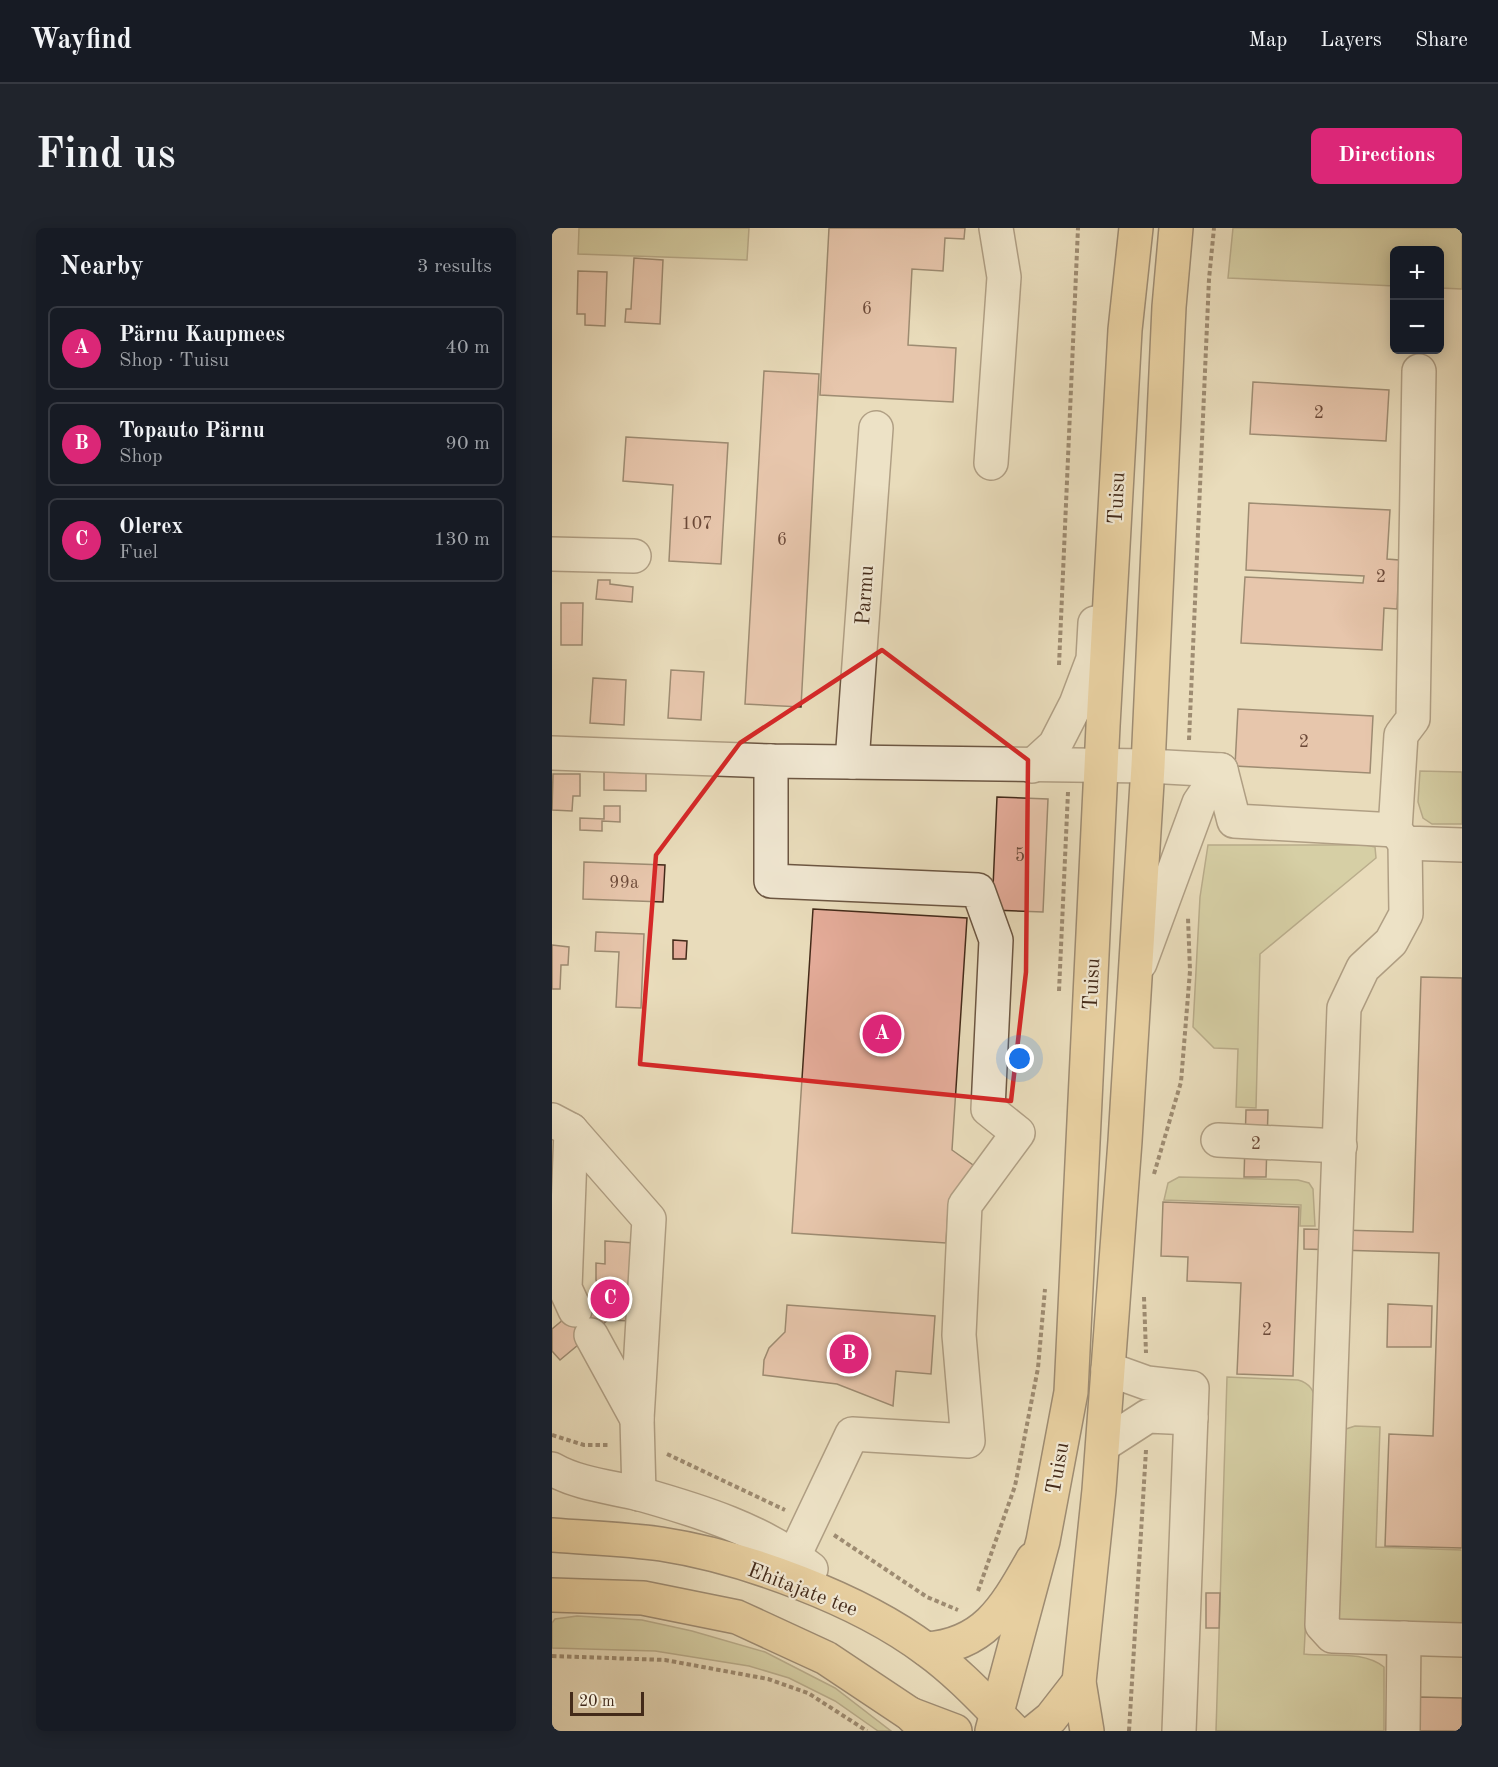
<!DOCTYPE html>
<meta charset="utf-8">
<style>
body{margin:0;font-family:"Old Standard TT",serif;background:#20242c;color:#f1f3f6}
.controls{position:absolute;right:18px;top:18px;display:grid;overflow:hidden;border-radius:9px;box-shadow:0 3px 15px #0003}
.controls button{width:54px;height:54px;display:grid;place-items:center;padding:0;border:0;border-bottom:2px solid #363941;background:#171b24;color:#f1f3f6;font:30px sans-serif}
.scale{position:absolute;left:18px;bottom:15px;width:74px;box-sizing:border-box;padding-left:6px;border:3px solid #432a19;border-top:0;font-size:16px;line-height:21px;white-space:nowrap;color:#432a19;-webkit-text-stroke:4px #f1e8d3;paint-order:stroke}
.you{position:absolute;left:468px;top:831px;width:21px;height:21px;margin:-15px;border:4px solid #fff;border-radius:50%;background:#1a73e8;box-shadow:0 0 0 9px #1a73e833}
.badge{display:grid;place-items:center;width:39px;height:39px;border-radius:50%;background:#db2777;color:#fff;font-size:20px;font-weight:700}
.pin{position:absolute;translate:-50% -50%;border:3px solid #fff;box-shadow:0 2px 6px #0006}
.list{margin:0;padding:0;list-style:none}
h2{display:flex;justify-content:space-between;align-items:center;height:78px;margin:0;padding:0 24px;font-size:26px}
h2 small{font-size:20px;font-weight:400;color:#9ea1a6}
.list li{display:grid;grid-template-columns:39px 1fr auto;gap:18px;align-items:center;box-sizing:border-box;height:84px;margin:0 12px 12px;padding:0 12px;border:2px solid #363941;border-radius:9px}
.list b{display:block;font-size:22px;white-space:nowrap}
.list p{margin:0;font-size:20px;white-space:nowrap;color:#9ea1a6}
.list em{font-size:20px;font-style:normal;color:#9ea1a6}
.map{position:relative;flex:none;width:910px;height:1503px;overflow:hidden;border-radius:9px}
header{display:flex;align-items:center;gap:36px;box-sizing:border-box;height:84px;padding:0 30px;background:#171b24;border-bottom:2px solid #363941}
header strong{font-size:28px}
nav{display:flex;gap:33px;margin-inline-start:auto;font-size:21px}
.intro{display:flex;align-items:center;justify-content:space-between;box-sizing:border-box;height:144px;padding:0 36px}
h1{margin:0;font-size:42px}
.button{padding:15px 27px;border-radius:9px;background:#db2777;color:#fff;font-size:21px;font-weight:700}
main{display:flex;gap:36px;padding:0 36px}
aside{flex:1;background:#171b24;border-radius:9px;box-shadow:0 3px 15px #0003}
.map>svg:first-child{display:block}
.green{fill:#bebe8b;stroke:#807452;stroke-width:1.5}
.building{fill:#e5ac9a;stroke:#432a19;stroke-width:1.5}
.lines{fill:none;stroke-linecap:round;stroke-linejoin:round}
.minor-casing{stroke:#6c5642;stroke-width:36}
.major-casing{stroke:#432a19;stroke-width:36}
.highway-casing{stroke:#432a19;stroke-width:36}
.path{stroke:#432a19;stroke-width:4;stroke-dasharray:4.5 3;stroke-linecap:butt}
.minor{stroke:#f1e8d3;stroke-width:33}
.major{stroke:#e4be7e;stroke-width:33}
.highway{stroke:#e4be7e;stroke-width:33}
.marked{fill:none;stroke:#d62828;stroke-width:4.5;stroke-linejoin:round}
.labels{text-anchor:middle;stroke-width:4.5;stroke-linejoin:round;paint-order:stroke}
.number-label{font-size:18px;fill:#6c4a39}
.street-label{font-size:21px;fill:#432a19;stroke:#f1e8d3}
</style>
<header>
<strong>Wayfind</strong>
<nav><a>Map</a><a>Layers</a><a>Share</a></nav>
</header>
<div class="intro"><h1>Find us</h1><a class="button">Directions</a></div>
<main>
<aside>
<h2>Nearby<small>3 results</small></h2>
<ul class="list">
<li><span class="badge">A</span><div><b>Pärnu Kaupmees</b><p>Shop · Tuisu</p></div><em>40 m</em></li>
<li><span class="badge">B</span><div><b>Topauto Pärnu</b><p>Shop</p></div><em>90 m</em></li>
<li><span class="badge">C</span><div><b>Olerex</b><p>Fuel</p></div><em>130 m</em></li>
</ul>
</aside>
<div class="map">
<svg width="910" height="1503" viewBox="0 0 910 1503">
<rect width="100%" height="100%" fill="#e9dcbb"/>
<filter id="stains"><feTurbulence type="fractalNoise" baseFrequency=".00333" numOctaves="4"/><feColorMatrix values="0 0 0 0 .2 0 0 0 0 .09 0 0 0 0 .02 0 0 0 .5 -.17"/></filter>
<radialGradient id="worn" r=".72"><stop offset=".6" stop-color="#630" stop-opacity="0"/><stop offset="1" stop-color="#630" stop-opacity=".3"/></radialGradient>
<g class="green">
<path d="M27,0H197L195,32L26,26Z"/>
<path d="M681,0H910V61L888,60V22H842V58L676,50Z"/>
<path d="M868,543L910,544V596H880L871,590L866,574Z"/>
<path d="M656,617H814L823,619L824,630L708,726L704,880L684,879L686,821L662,820L641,799L648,669Z"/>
<path d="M627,949L746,952L757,955L761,961L763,998H748L749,977L612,972L616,955Z"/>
<path d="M675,1149L746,1152C758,1155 762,1163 765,1175L752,1426C778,1429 811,1422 832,1439V1503H664Z"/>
<path d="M803,1198L828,1199L824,1319L910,1322V1399L785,1392L789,1208L794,1201Z"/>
<path d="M25,1388L90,1392L140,1403L213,1424L283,1460L339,1503H326L283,1473L237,1450L197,1438L103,1423L0,1420V1395L3,1391Z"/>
</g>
<g class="building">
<path d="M277,0H413L412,11L393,10L391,43L360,41L356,117L404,120L401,174L268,167Z"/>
<path d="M82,30L111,32L108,96L73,94L74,81H79Z"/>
<path d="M26,43L55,44L53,98L33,97V86H25Z"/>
<path d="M212,143L267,146L249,479L193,476Z"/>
<path d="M701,154L837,162L834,213L698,206Z"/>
<path d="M74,209L176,215L169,336L117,333L121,257L71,253Z"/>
<path d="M697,275L838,282L835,331L847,332L845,381L832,380L830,422L689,415L693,349L811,355L812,348L694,342Z"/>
<path d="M46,352H58V356L81,359L80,374L44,371Z"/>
<path d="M9,375H31L30,417H9Z"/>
<path d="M119,442L152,444L149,492L116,490Z"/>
<path d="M41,450L74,452L72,497L38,495Z"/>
<path d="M686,481L821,488L818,545L683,538Z"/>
<path d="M52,544L94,545V563L52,562Z"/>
<path d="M1,546H28V568H21L20,583L0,582Z"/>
<path d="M445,569L496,571L491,684L440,682Z"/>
<path d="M52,578H68V594L50,593V603L28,602V590L52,591Z"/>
<path d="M32,634L113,637L111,674L31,671Z"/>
<path d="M261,681L415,690L400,922L428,942L396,983L394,1015L240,1005Z"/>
<path d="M44,704L92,706L89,780L64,779L67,724L43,723Z"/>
<path d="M121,712L135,713L134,731H121Z"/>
<path d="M0,717L17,719L16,737H9L8,761H0Z"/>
<path d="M869,749L910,750V1320L833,1318L837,1206L881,1208L887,1025L752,1021V1001L861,1004Z"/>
<path d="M694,882H716L714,949H692Z"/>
<path d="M611,974L747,979L741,1148L685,1146L689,1055L635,1053L636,1029L609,1028Z"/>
<path d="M53,1013L82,1015L79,1093L56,1092L8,1132L0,1123V1101L48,1061L44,1052V1035L53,1036Z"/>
<path d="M836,1076L880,1078L879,1119H835Z"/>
<path d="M235,1077L383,1088L379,1146L344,1143L341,1178L285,1156L211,1147L212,1132L217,1120L233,1104Z"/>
<path d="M654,1365H668L667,1400H654Z"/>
<path d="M868,1469L910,1470V1503H867Z"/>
</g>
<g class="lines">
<defs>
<g id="minor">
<path d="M867,143L861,491L849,507L843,602L853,615L910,617"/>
<path d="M439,235L452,49L444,0"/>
<path d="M0,326L82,328"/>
<path d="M0,525L219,533L596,538L669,542L682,593L843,602"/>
<path d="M219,533V653L426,662L444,712L436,881L466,905L413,977L407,1107L416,1213L300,1206L242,1328"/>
<path d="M300,534L324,200"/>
<path d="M480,538L503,517L524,476L541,431L543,395"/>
<path d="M853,615L854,686L839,714L811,740L792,780L770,1397L780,1408L910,1412"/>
<path d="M588,735L647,575L669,542"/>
<path d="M0,892L19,902L97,991L85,1191L87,1266"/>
<path d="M19,902L13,1060L23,1082"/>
<path d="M666,912L788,918"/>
<path d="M39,1107L85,1191"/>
<path d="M556,1141L595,1155L640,1160L627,1503"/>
<path d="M551,1217L596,1188L639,1190"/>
<path d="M0,1241C26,1256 59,1259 88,1266C148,1283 210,1302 259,1341"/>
<path d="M851,1503L852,1410"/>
</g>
<g id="major">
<path d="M0,1307C36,1310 73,1311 109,1316C193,1329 307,1371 375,1422C407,1445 434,1475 462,1503"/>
<path d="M0,1367L91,1370L185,1389L274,1430L358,1486L375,1503"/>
<path d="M374,1421C434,1417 454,1378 481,1331"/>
<path d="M358,1486L403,1503"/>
<path d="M483,1503L499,1490L527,1454"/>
</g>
<g id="highway">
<path d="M440,1503L491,1313L519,1164L551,498L573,102L584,0"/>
<path d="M535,1503L527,1454L547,1262L573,913L596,538L617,79L624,0"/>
</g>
</defs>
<use href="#minor" class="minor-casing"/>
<use href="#major" class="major-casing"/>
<use href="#highway" class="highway-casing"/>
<g class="path">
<path d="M507,437L526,0"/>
<path d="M637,512L657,51L662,0"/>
<path d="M507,763L516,564"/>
<path d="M602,946L629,854L638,743L636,690"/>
<path d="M592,1069L594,1125"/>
<path d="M0,1207L32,1217H58"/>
<path d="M115,1226L233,1282"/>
<path d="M282,1307L375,1369L406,1382"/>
<path d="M426,1363L463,1258L486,1140L493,1061"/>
<path d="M0,1428L113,1432L216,1451L256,1465L315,1503"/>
<path d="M577,1503L594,1222"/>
</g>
<use href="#minor" class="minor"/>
<use href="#major" class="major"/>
<use href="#highway" class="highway"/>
</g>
<path d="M0 0H910V1503H0ZM330,422L476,532L474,744L459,873L88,836L104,627L188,515Z" fill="#e9dcbb" fill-opacity=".55" fill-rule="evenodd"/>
<path class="marked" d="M330,422L476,532L474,744L459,873L88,836L104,627L188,515Z"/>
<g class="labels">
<g class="number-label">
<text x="315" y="86">6</text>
<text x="767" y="190">2</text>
<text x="145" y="301">107</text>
<text x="230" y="317">6</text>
<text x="829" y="354">2</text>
<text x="752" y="519">2</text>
<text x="468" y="633">5</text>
<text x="72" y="660">99a</text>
<text x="704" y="921">2</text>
<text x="715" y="1107">2</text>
</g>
<g class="street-label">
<text transform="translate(564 270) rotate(-87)" y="7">Tuisu</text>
<text transform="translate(312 367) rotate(-86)" y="7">Parmu</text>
<text transform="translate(539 756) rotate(-87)" y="7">Tuisu</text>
<text transform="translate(505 1240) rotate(-80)" y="7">Tuisu</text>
<text transform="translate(251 1361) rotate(21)" y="7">Ehitajate tee</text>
</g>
</g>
<rect width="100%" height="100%" filter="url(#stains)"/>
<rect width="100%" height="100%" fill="url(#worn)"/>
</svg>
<div class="controls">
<button>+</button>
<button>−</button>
</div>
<div class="scale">20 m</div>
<div class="you"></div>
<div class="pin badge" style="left:330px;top:806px">A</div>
<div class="pin badge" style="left:297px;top:1126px">B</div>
<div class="pin badge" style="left:58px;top:1071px">C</div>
</div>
</main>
